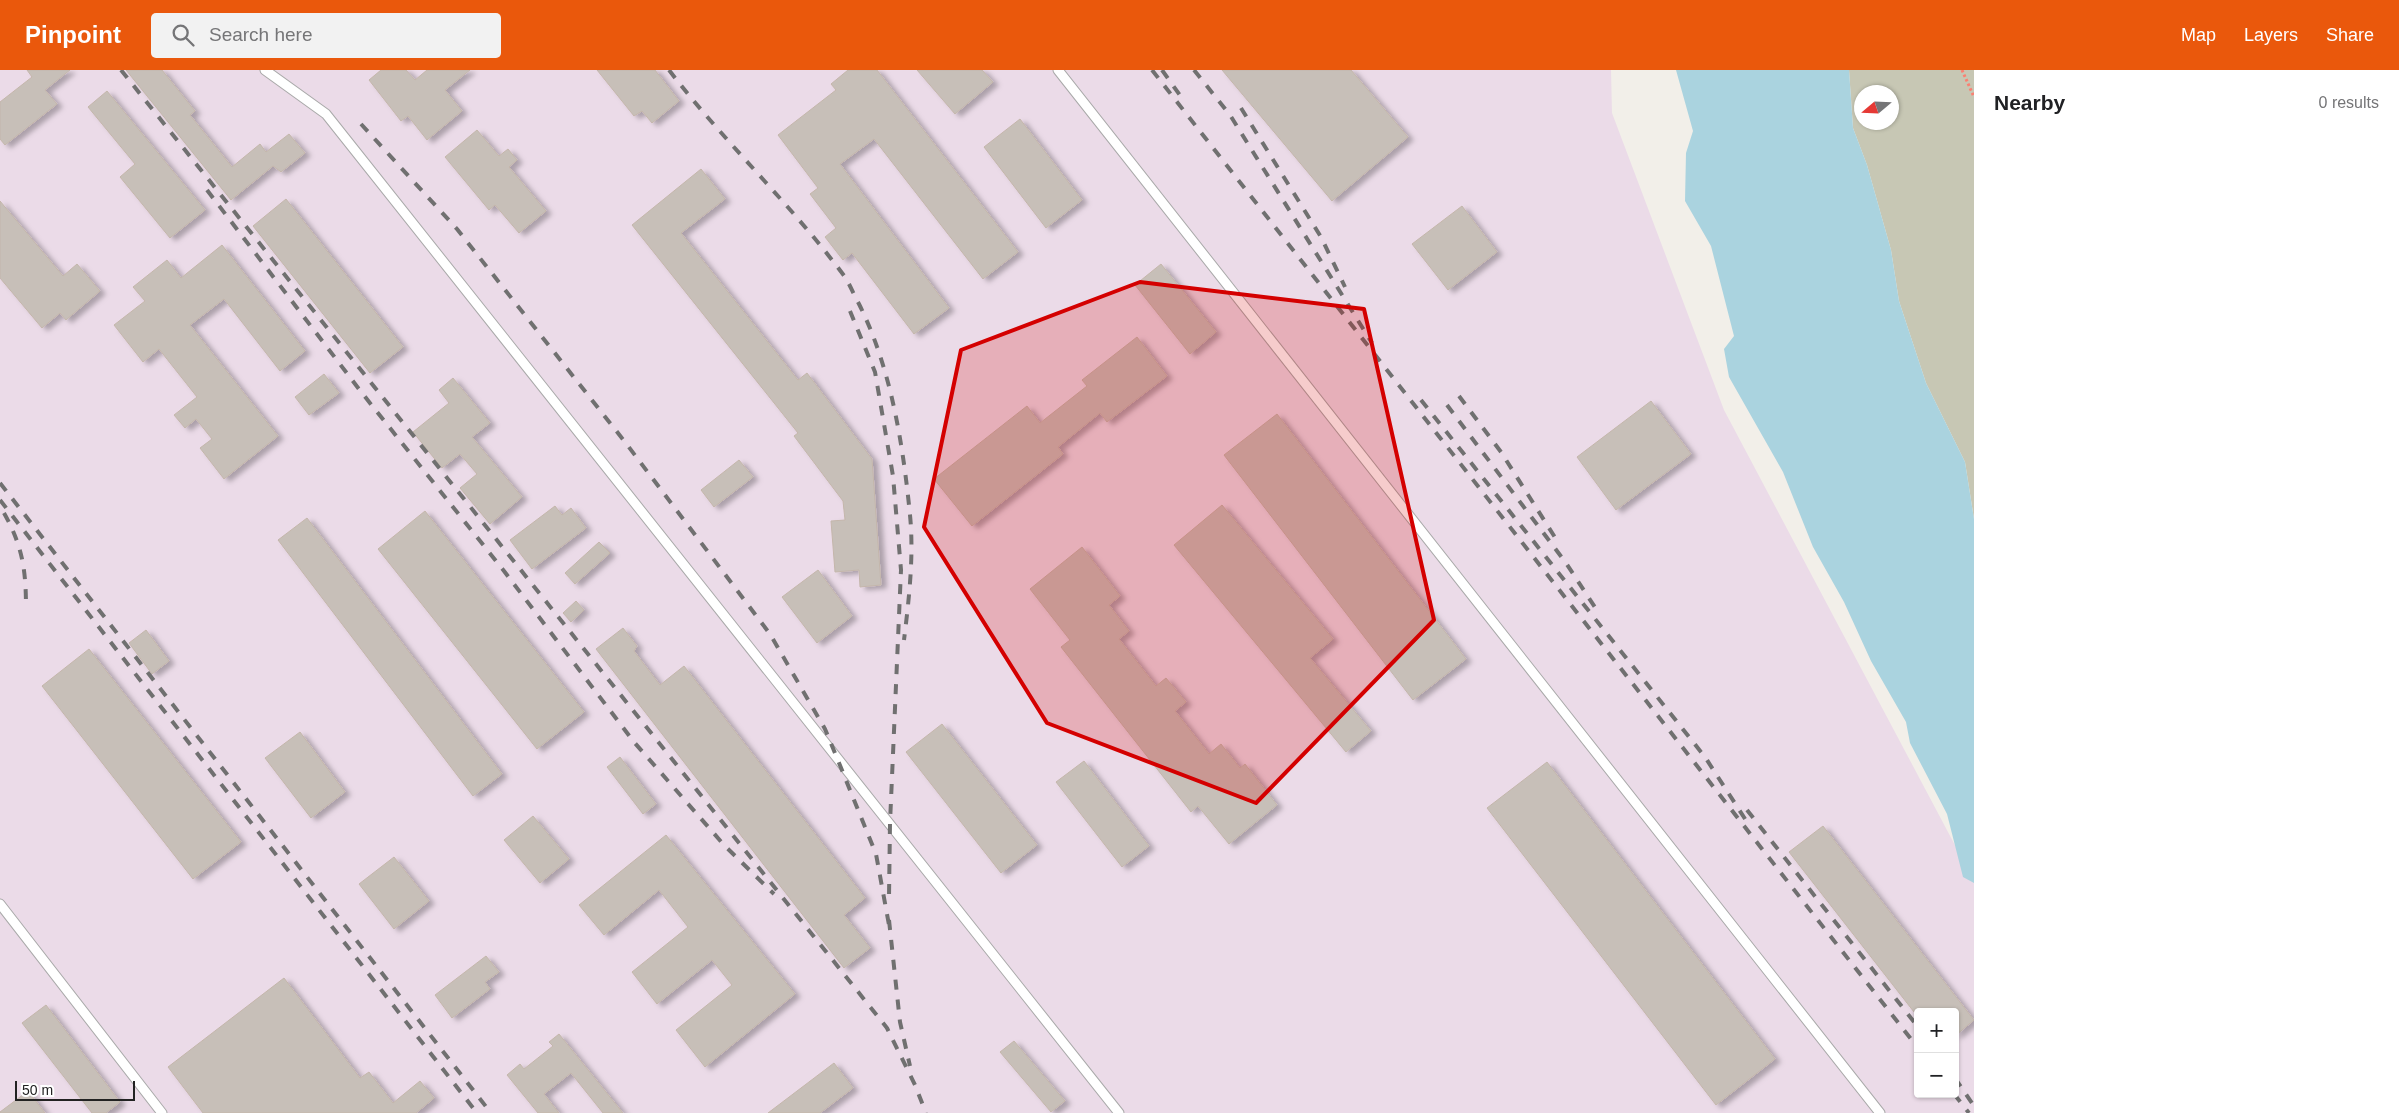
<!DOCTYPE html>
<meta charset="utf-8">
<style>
body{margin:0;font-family:Helvetica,sans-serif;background:#f2f2f2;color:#202124}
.controls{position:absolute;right:15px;bottom:15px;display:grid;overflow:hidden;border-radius:5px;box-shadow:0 1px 4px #0004}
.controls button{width:45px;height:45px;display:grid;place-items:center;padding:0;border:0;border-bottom:1px solid #e0e0e0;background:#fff;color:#202124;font:25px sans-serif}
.compass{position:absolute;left:1854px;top:15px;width:45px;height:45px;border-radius:50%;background:#fff;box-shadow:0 1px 4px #0004;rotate:251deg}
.scale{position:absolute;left:15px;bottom:12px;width:120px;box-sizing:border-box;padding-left:5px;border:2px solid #222;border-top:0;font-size:14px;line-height:18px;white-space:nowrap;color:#222;-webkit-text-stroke:4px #fff;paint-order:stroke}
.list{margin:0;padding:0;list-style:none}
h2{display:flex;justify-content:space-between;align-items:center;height:65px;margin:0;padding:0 20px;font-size:21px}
h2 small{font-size:16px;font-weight:400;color:#757577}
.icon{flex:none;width:28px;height:28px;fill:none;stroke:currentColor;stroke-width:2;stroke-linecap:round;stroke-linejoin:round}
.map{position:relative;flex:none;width:1974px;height:1043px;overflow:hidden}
header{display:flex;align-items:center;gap:30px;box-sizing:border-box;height:70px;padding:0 25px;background:#ea580c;color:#fff}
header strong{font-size:24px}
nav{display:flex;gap:28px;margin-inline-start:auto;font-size:18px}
.search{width:350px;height:45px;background:#f2f2f2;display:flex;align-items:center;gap:12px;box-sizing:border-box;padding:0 18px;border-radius:5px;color:#757577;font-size:19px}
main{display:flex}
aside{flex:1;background:#fff}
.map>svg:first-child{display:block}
.industrial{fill:#ebdbe8;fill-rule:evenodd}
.construction{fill:#c7c7b4;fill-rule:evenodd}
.water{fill:#aad3df}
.building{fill:#c7bfb8;stroke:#c4b6ab;filter:url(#shadow)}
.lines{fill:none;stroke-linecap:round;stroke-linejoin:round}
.lane-casing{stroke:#a9a9a9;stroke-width:11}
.path{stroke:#fa8072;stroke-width:3;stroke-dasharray:2.5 2.5;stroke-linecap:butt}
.lane{stroke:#fff;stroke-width:9}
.rail{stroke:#707070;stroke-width:4;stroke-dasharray:10 10;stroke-linecap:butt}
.marked{fill:#d40000;fill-opacity:0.2;stroke:#d40000;stroke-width:4;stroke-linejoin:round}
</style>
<header>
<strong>Pinpoint</strong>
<div class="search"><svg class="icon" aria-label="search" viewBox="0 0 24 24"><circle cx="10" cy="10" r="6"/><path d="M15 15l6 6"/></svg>Search here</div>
<nav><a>Map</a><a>Layers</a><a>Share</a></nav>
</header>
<main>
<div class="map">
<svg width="1974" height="1043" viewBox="0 0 1974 1043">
<defs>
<filter id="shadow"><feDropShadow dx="5.5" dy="3" stdDeviation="2.5" flood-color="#0004"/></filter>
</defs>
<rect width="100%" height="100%" fill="#f2efe9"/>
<path class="industrial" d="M0,0H1611L1612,43L1724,340L1974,811V1043H0ZM1918,942H1955V1024H1918Z"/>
<path class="construction" d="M1849,0H1974V449L1965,392L1926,313L1899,231L1891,180L1867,95L1853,58ZM1862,22H1892V52H1862Z"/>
<path class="water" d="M1676,0H1849L1853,58L1867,95L1891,180L1899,231L1926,313L1965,392L1974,449V813L1963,807L1947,744L1910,673L1906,652L1871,591L1844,532L1813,477L1783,402L1729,307L1724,279L1734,266L1711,176L1685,131L1686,83L1693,61Z"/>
<g class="building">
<path d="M27,0H70L45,20L57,34L5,75L0,69V32L32,7Z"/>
<path d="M126,0H162L195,41L190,45L232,97L260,74L266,82L289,64L305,83L281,102L273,96L231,130Z"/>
<path d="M381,0H406L415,10L427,0H470L445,20L462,41L427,70L408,46L401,51L369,10Z"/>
<path d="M597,0H655L679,31L652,53L642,41L634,46Z"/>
<path d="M848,0H877L1018,182L983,209L874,69L840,94L949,238L914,264L852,183L843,190L825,167L836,158L810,124L818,118L778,65L836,20L831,14Z"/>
<path d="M917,0H982L993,12L955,44Z"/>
<path d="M1222,0H1351L1408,67L1332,131Z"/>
<path d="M107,21L205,140L170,168L120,107L135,94L88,37Z"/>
<path d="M1020,49L1082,130L1046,158L984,77Z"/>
<path d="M477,60L499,86L508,79L517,90L509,97L546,141L519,163L495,135L489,140L445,87Z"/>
<path d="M701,99L725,129L681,163L798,310L807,303L872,389L881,515L860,517L859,500L835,502L831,451L845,450L843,431L794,366L798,363L632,155Z"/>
<path d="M286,129L403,277L370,303L253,156Z"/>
<path d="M0,131L63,206L77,194L100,221L66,250L60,243L42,258L0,208Z"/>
<path d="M1462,136L1497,182L1448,220L1412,174Z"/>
<path d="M222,175L305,281L280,301L224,229L190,255L278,366L224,409L200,378L212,369L196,349L185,358L174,345L197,327L159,279L143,292L114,255L145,231L133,217L167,190L181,208Z"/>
<path d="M1161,194L1216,262L1190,284L1135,215Z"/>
<path d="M1137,267L1167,306L1107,352L1100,343L1058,377L1063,384L972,456L934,409L1027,336L1040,353L1087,316L1082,310Z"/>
<path d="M324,304L339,323L309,345L295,327Z"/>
<path d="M453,308L490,353L472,367L522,427L490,454L460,418L477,404L460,384L442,398L413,362L449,333L439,320Z"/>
<path d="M1651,331L1691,384L1616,440L1577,387Z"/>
<path d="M1277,344L1466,589L1413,630L1224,385Z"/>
<path d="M739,390L753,407L714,437L701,420Z"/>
<path d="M1222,435L1333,569L1310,588L1371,661L1346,682L1174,475Z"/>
<path d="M555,436L562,445L571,438L586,458L532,499L510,470Z"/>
<path d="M425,441L584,642L537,679L378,479Z"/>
<path d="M307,448L502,704L473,726L278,470Z"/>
<path d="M599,472L610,483L575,514L565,503Z"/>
<path d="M1082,477L1120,526L1109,535L1129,561L1119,569L1156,616L1166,608L1186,632L1175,641L1209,684L1221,674L1240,698L1245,694L1277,735L1229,774L1198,736L1191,742L1061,577L1070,570L1030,519Z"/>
<path d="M818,500L852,546L817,573L782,527Z"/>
<path d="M576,531L584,540L571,552L563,543Z"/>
<path d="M623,558L637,576L634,581L660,615L684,596L865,828L844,845L870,878L844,898L596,579Z"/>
<path d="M146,560L169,591L152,604L129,573Z"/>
<path d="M89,579L241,772L193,809L42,616Z"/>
<path d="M942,654L1037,775L1001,803L906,682Z"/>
<path d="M300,662L345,722L311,748L265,688Z"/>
<path d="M620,687L656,734L643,744L607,697Z"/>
<path d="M1084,691L1149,776L1122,797L1056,712Z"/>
<path d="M1547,692L1775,989L1716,1035L1487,738Z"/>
<path d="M533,746L569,789L540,813L504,770Z"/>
<path d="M1823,756L1974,950L1955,966V942H1914L1789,782Z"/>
<path d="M666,765L795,924L705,997L676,960L732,915L712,890L657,934L632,902L688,857L659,820L604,865L579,835Z"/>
<path d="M394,787L429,831L394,859L359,814Z"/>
<path d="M486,886L499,902L485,912L490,919L452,948L435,925Z"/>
<path d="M284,908L360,1008L369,1002L393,1033L420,1011L434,1028L416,1043H203L168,997Z"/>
<path d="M46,935L120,1032L106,1043H92L22,953Z"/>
<path d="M559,964L623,1043H603L571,1003L544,1024L559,1043H538L507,1005L520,994L524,999L553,976L549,972Z"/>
<path d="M1014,971L1065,1031L1051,1042L1000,982Z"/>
<path d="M834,993L853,1018L820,1043H768Z"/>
<path d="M28,1021L45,1043H0V1042Z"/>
</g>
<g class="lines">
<defs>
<g id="lane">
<path d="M265,0L326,44L1119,1043"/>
<path d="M1058,0L1880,1043"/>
<path d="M0,834L162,1043"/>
</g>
</defs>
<use href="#lane" class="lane-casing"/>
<path class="path" d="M1962,0L1974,27"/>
<use href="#lane" class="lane"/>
<g class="rail">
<path d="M121,0L887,958L915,1015L926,1043"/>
<path d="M669,0C724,72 791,134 845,207C850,215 854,225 859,234C891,298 903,374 910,445C914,486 909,529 904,570"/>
<path d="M1152,0L1918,978"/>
<path d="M1162,0L1184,31"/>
<path d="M1194,0L1230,45L1372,273"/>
<path d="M1241,38L1321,167L1345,217"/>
<path d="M361,54L457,159L625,372L770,564L825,659L837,688L876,784L889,855"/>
<path d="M207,120L362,323L504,501L634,672L724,775L774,824"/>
<path d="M850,241L875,302L893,406L901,500L890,753L889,827"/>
<path d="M1459,326L1501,382L1556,469"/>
<path d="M1421,330L1705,687L1749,755"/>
<path d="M1447,335L1566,493L1600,545"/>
<path d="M0,413L491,1043"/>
<path d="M0,430L477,1043"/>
<path d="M4,443C23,477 26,501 26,539"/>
<path d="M1747,740L1918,957"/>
<path d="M889,850L900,952L910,996"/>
<path d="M1955,1008L1974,1036"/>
<path d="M1954,1024L1969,1043"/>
</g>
</g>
<path class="marked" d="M1140,212L1364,239L1434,550L1256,733L1047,653L924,457L961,280Z"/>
</svg>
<div class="controls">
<button>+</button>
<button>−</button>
</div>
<svg class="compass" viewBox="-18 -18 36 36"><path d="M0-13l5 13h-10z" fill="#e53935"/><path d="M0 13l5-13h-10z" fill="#757577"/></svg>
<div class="scale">50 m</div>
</div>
<aside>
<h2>Nearby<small>0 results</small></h2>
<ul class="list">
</ul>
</aside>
</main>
